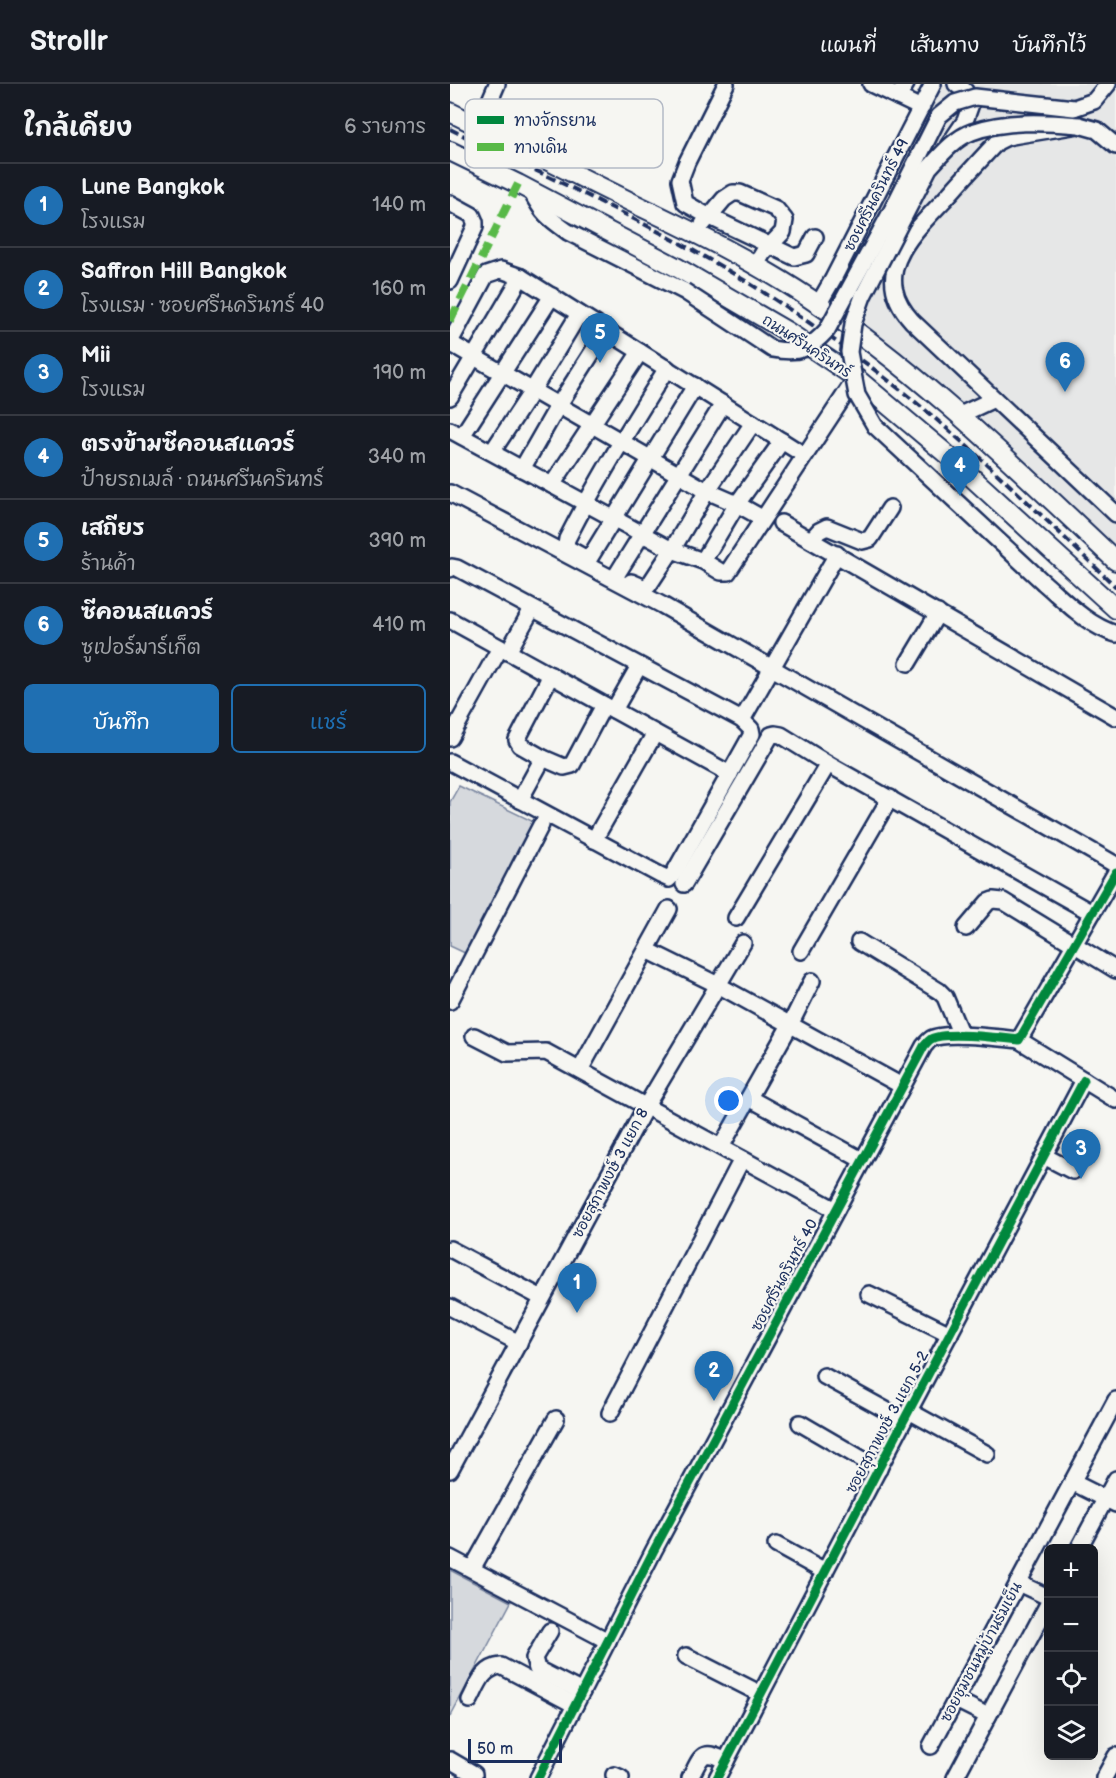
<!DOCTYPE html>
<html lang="th">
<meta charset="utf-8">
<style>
body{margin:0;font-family:"Balsamiq Sans","Playpen Sans Thai",sans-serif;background:#20242c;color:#f1f3f6}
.controls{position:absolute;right:18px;bottom:18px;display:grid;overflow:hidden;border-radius:9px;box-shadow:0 6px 24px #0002}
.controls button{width:54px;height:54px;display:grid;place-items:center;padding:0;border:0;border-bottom:2px solid #363941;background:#171b24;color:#f1f3f6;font:30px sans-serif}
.scale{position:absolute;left:18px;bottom:15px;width:94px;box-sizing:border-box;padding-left:6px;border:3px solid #1b2f5e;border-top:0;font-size:16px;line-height:21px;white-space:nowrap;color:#1b2f5e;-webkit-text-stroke:4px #f6f6f2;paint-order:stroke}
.you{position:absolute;left:279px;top:1017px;width:21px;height:21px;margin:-15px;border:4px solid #fff;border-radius:50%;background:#1a73e8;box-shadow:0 0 0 9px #1a73e833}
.badge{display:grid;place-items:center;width:39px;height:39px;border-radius:50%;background:#1f6fb2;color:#fff;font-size:20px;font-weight:700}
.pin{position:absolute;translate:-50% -50px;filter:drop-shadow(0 2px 3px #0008)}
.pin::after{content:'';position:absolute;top:32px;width:21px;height:18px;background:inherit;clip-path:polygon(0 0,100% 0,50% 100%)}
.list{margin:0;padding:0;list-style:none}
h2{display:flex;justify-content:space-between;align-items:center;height:78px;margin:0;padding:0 24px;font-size:26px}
h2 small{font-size:20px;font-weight:400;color:#9ea1a6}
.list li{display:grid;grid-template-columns:39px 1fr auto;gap:18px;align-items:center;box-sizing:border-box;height:84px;padding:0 24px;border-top:2px solid #363941}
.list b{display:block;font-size:22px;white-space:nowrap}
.list p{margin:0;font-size:20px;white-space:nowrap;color:#9ea1a6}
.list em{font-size:20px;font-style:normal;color:#9ea1a6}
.actions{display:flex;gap:12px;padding:18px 24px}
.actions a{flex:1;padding:14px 0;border:2px solid #1f6fb2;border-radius:9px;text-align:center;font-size:21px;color:#1f6fb2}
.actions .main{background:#1f6fb2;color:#fff}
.icon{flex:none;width:33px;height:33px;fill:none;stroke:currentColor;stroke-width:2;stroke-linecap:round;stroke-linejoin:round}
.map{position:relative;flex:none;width:666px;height:1694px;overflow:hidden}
header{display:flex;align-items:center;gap:36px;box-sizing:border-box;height:84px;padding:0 30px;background:#171b24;border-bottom:2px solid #363941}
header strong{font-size:28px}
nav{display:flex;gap:33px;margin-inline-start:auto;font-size:21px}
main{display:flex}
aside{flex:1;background:#171b24}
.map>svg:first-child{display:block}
.built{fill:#e6e7e7}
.green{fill:#d6d9dd;stroke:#78849e;stroke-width:1.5}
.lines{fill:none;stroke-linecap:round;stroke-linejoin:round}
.minor-casing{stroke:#1b2f5e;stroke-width:20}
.major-casing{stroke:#1b2f5e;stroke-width:22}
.minor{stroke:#f6f6f2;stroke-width:15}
.major{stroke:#f6f6f2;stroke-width:18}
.rail{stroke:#1b2f5e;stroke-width:4;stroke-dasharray:9 4.5;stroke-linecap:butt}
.minor-bridge-casing{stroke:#1b2f5e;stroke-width:20;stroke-linecap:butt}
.minor-bridge{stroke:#f6f6f2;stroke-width:15}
.quiet{stroke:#58b947;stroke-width:8;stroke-dasharray:15 8;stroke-linecap:butt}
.cycleway-casing{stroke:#f6f6f2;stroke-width:13}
.cycleway{stroke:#00873e;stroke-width:9}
.labels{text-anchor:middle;stroke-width:4.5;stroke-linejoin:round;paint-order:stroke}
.street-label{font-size:15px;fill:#1b2f5e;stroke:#f6f6f2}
.key{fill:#f6f6f2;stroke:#b4bac6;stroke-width:1.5}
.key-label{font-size:16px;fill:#1b2f5e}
</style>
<header>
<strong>Strollr</strong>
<nav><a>แผนที่</a><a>เส้นทาง</a><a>บันทึกไว้</a></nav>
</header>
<main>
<aside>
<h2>ใกล้เคียง<small>6 รายการ</small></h2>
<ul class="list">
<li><span class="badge">1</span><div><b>Lune Bangkok</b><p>โรงแรม</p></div><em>140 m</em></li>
<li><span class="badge">2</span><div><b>Saffron Hill Bangkok</b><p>โรงแรม · ซอยศรีนครินทร์ 40</p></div><em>160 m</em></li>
<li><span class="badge">3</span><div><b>Mii</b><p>โรงแรม</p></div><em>190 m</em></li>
<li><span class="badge">4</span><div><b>ตรงข้ามซีคอนสแควร์</b><p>ป้ายรถเมล์ · ถนนศรีนครินทร์</p></div><em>340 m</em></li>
<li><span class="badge">5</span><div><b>เสถียร</b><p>ร้านค้า</p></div><em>390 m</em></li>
<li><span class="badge">6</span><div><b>ซีคอนสแควร์</b><p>ซูเปอร์มาร์เก็ต</p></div><em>410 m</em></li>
</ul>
<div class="actions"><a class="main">บันทึก</a><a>แชร์</a></div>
</aside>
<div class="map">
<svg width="666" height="1694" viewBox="0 0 666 1694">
<rect width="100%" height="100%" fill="#f6f6f2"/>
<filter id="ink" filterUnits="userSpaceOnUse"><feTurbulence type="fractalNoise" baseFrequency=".0167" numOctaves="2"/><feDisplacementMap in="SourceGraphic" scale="12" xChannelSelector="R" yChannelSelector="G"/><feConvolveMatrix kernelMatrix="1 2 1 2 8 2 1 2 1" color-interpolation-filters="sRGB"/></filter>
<g filter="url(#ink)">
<path class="built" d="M491,0H666V465L560,366L443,264L382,215Z"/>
<g class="green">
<path d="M9,702L86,739L17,870L0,862V718Z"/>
<path d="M0,1486L61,1518L0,1633Z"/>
</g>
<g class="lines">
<defs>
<g id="minor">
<path d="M276,0L237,78L230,96L235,119L258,132L344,173L356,170L365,153"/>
<path d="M421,0L471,24"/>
<path d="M448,13L456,0"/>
<path d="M624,24L644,17L658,0"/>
<path d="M29,42L47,0"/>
<path d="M498,62L515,37L521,20L515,7L506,0"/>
<path d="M666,62L647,46L629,41L568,51L557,53L547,58C529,77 511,97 494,116C460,152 419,190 462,237L666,430"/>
<path d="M81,107C93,130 97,133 118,148L234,207"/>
<path d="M0,119L22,131L25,138V143L0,197"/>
<path d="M253,140L274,115L283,109H290L326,125L335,136L333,148L313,169L305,182"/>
<path d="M368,221L383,195L483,0"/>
<path d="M0,258L36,191L51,186L71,193L354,371"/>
<path d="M0,259L257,407L287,420L312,434"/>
<path d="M0,313L71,193"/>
<path d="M510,331L544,315"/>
<path d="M0,346L222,466L253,477L271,488H278L406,294"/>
<path d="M12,352L102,212"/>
<path d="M42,368L82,307L129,230"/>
<path d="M72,385L108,322L156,247"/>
<path d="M102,401L190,268"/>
<path d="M0,409L212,521L666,781"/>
<path d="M331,439L666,633"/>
<path d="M361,456L369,447L377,443L412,457L420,455L440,424"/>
<path d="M130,471L119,465L116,461L117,455C147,396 182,340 217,284"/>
<path d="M139,475L245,302"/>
<path d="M253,477L287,420L332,357"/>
<path d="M0,485L2,483L7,484L292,636L301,645L302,650L224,789L219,795L210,791L0,678"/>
<path d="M167,490L273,320"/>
<path d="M181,498L195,504L199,501L222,466L257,407L303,339"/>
<path d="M594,499C616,518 637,541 666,550"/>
<path d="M0,536L280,690"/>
<path d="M58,568L82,525"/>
<path d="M458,579L488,529"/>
<path d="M164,626L189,582"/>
<path d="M292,636L387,470"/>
<path d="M0,654L50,564"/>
<path d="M93,674L70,661L67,656L101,591"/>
<path d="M70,716L93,674L114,683L122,681L154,621"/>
<path d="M144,756L205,649"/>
<path d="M234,800L321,651L325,650L331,651L378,680L642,829"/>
<path d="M286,834L378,680"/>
<path d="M516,844L538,818L543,816L553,817L666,886"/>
<path d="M409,858L489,907L495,913L511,951"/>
<path d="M197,866L268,901L452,1002"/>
<path d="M351,867L440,714"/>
<path d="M0,917L91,741"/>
<path d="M24,952L57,969L96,968L386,1126"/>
<path d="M569,956L666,1016"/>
<path d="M130,986L219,825"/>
<path d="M299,1014L412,1076"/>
<path d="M271,1063L340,941L362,897"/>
<path d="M594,1072L623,1087"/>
<path d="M0,1165L92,1214"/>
<path d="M419,1210L500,1250"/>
<path d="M0,1223L69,1259"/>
<path d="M374,1292L454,1336"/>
<path d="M459,1327L537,1370"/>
<path d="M160,1329L292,1075"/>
<path d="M350,1339L429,1385"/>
<path d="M0,1386L196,1022L293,859"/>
<path d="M622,1398L666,1420"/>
<path d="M326,1461L375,1488"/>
<path d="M629,1464L666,1395"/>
<path d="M0,1474L158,1557"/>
<path d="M22,1485L106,1335"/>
<path d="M568,1499L598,1513"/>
<path d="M100,1547L84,1574L87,1585L132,1608"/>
<path d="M236,1572L311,1610"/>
<path d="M20,1616C28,1601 32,1584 51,1582L125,1621"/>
<path d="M506,1616L538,1632"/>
<path d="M481,1662L666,1316"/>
<path d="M0,1676L24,1690V1694"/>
<path d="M164,1691L171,1694"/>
<path d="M88,1694L204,1466L474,962C476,960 478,957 481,955C495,947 551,954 569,956L666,788"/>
<path d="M240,1694C252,1672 251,1664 276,1677"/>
<path d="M267,1694L454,1336L634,996"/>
<path d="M505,1694L598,1520"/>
<path d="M654,1694L666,1672"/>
</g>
<g id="major">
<path d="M0,28C62,59 125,90 187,121C246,149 305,178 359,214C472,289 568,385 666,477"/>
<path d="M0,67L68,100L228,184L338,248L406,294L494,368L666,525"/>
</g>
</defs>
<use href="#minor" class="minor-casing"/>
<use href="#major" class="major-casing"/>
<use href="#minor" class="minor"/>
<use href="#major" class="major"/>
<path class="rail" d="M0,45C104,96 212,144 310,206C361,239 411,274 458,312C531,371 598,438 666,503"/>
<defs>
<g id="minor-bridge">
<path d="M234,207L322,265C348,270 359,266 377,246L442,126L489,32L505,19L525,13L624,24"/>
<path d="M594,499L425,342L407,311L399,268L403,240L413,212L479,84C491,71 505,54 522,48C555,36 594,38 629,41"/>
</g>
</defs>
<use href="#minor-bridge" class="minor-bridge-casing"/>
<use href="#minor-bridge" class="minor-bridge"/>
<path class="quiet" d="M0,237L68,100"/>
<defs>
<g id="cycleway">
<path d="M88,1694L204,1466L474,962C476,960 478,957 481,955C495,947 551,954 569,956L666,788"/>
<path d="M267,1694L454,1336L634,996"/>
</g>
</defs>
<use href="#cycleway" class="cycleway-casing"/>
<use href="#cycleway" class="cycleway"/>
</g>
</g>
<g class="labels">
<g class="street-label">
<text transform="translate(426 111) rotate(-63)" y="5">ซอยศรีนครินทร์ 49</text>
<text transform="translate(357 262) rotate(33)" y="5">ถนนศรีนครินทร์</text>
<text transform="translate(160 1089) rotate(-62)" y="5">ซอยสุภาพงษ์ 3 แยก 8</text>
<text transform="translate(334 1191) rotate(-62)" y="5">ซอยศรีนครินทร์ 40</text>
<text transform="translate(437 1338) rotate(-62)" y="5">ซอยสุภาพงษ์ 3 แยก 5-2</text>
<text transform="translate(531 1568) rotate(-62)" y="5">ซอยชุมชนหมู่บ้านร่มเย็น</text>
</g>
</g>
<rect x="15" y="15" width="198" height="69" rx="9" class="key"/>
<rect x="27" y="32" width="27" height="8" fill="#00873e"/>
<rect x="27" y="59" width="27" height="8" fill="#58b947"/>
<g class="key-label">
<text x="64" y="42">ทางจักรยาน</text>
<text x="64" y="69">ทางเดิน</text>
</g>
</svg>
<div class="controls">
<button>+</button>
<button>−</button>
<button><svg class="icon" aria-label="locate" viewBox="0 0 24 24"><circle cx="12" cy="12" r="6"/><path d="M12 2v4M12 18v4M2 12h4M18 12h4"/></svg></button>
<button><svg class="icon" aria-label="layers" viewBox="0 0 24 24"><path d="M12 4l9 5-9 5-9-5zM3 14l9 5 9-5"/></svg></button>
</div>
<div class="scale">50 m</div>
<div class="you"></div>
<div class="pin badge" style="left:127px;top:1229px">1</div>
<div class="pin badge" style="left:264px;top:1317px">2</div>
<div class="pin badge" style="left:631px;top:1095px">3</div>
<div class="pin badge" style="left:510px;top:412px">4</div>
<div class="pin badge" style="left:150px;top:279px">5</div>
<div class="pin badge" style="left:615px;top:308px">6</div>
</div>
</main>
